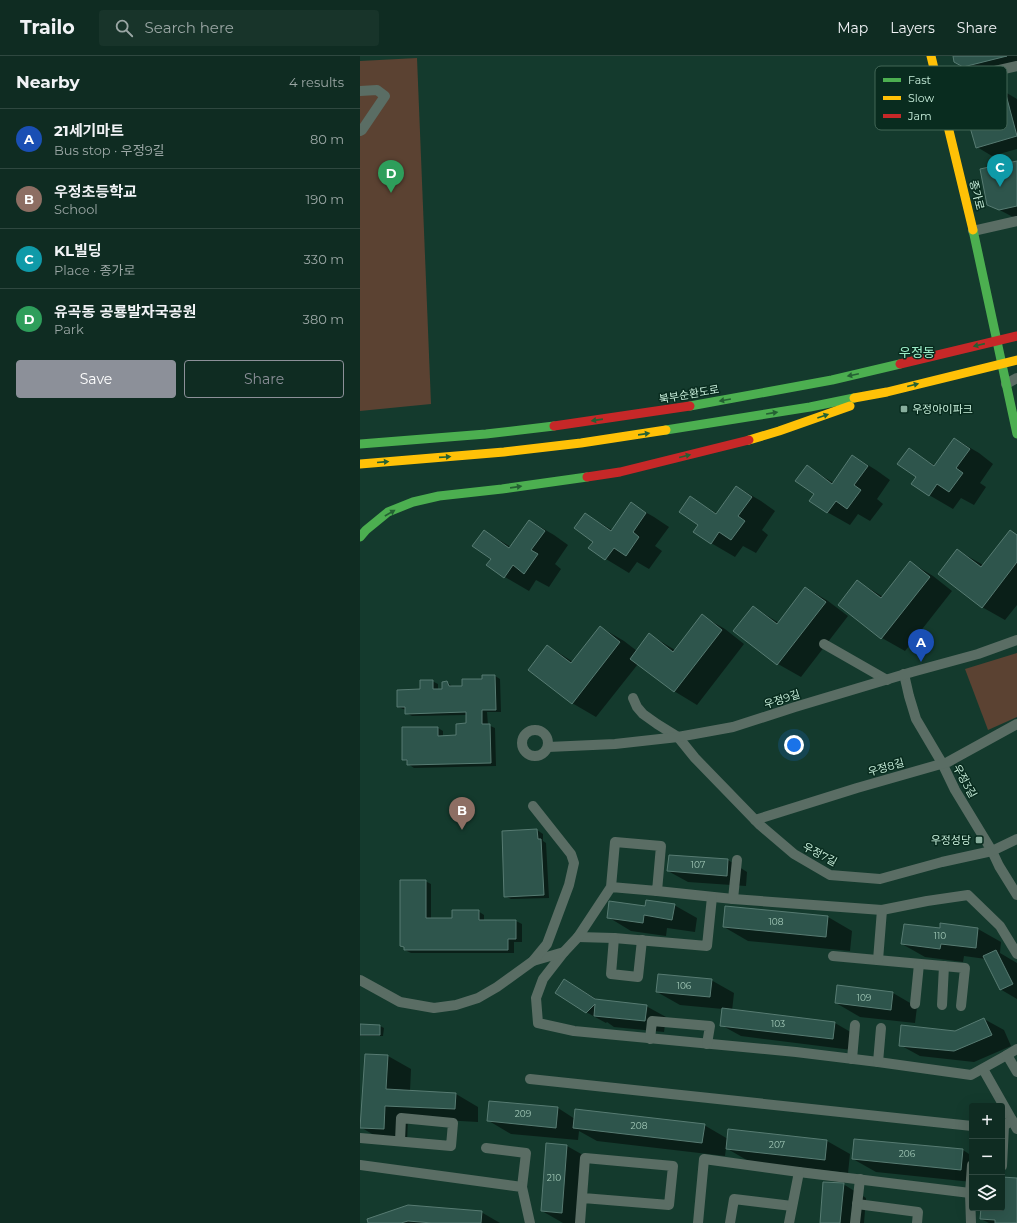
<!DOCTYPE html>
<meta charset="utf-8">
<style>
body{margin:0;font-family:Montserrat,"Noto Sans KR",sans-serif;background:#18342a;color:#f1f3f6}
.controls{position:absolute;right:12px;bottom:12px;display:grid;overflow:hidden;border-radius:4px;box-shadow:0 4px 16px #0002}
.controls button{width:36px;height:36px;display:grid;place-items:center;padding:0;border:0;border-bottom:1px solid #2f4840;background:#0f2c22;color:#f1f3f6;font:20px sans-serif}
.you{position:absolute;left:434px;top:689px;width:14px;height:14px;margin:-10px;border:3px solid #fff;border-radius:50%;background:#1a73e8;box-shadow:0 0 0 6px #1a73e833}
.badge{display:grid;place-items:center;width:26px;height:26px;border-radius:50%;background:#8c9099;color:#fff;font-size:13px;font-weight:700}
.pin{position:absolute;translate:-50% -33px;filter:drop-shadow(0 1px 2px #0008)}
.pin::after{content:'';position:absolute;top:21px;width:14px;height:12px;background:inherit;clip-path:polygon(0 0,100% 0,50% 100%)}
.list{margin:0;padding:0;list-style:none}
h2{display:flex;justify-content:space-between;align-items:center;height:52px;margin:0;padding:0 16px;font-size:17px}
h2 small{font-size:13px;font-weight:400;color:#9ba7a5}
.list li{display:grid;grid-template-columns:26px 1fr auto;gap:12px;align-items:center;box-sizing:border-box;height:60px;padding:0 16px;border-top:1px solid #2f4840}
.list b{display:block;font-size:15px;white-space:nowrap}
.list p{margin:0;font-size:13px;white-space:nowrap;color:#9ba7a5}
.list em{font-size:13px;font-style:normal;color:#9ba7a5}
.actions{display:flex;gap:8px;padding:12px 16px}
.actions a{flex:1;padding:9px 0;border:1px solid #8c9099;border-radius:4px;text-align:center;font-size:14px;color:#8c9099}
.actions .main{background:#8c9099;color:#fff}
.icon{flex:none;width:22px;height:22px;fill:none;stroke:currentColor;stroke-width:2;stroke-linecap:round;stroke-linejoin:round}
.map{position:relative;flex:none;width:657px;height:1167px;overflow:hidden}
header{display:flex;align-items:center;gap:24px;box-sizing:border-box;height:56px;padding:0 20px;background:#0f2c22;border-bottom:1px solid #2f4840}
header strong{font-size:19px}
nav{display:flex;gap:22px;margin-inline-start:auto;font-size:14px}
.search{width:280px;height:36px;background:#18342a;display:flex;align-items:center;gap:10px;box-sizing:border-box;padding:0 14px;border-radius:4px;color:#9ba7a5;font-size:15px}
main{display:flex}
aside{flex:1;background:#0f2c22}
.map>svg:first-child{display:block}
.green{fill:#5b4232}
.shadow{fill:#0007}
.building{fill:#2e554c;stroke:#577b72}
.lines{fill:none;stroke-linecap:round;stroke-linejoin:round}
.street{stroke:#5a6d64;stroke-width:10}
.fast{stroke:#4caf50;stroke-width:9}
.slow{stroke:#ffc107;stroke-width:9}
.jam{stroke:#c62828;stroke-width:9}
.oneway{fill:#246033}
.poi-dot{fill:#88ae9d;stroke:#092c1f;stroke-width:1.5}
.labels{text-anchor:middle;stroke-width:3;stroke-linejoin:round;paint-order:stroke}
.number-label{font-size:9px;fill:#a1c7b6}
.street-label{font-size:11px;fill:#c7edda;stroke:#092c1f}
.poi-label{font-size:11px;fill:#c7edda;stroke:#092c1f;text-anchor:start}
.quarter-label{font-size:13px;fill:#9eefca;stroke:#092c1f}
.key{fill:#092c1f;stroke:#426657;stroke-width:1}
.key-label{font-size:11px;fill:#c7edda}
</style>
<header>
<strong>Trailo</strong>
<div class="search"><svg class="icon" aria-label="search" viewBox="0 0 24 24"><circle cx="10" cy="10" r="6"/><path d="M15 15l6 6"/></svg>Search here</div>
<nav><a>Map</a><a>Layers</a><a>Share</a></nav>
</header>
<main>
<aside>
<h2>Nearby<small>4 results</small></h2>
<ul class="list">
<li><span class="badge" style="background:#1a4fb4">A</span><div><b>21세기마트</b><p>Bus stop · 우정9길</p></div><em>80 m</em></li>
<li><span class="badge" style="background:#8d6e63">B</span><div><b>우정초등학교</b><p>School</p></div><em>190 m</em></li>
<li><span class="badge" style="background:#0f9aa8">C</span><div><b>KL빌딩</b><p>Place · 종가로</p></div><em>330 m</em></li>
<li><span class="badge" style="background:#2e9e5b">D</span><div><b>유곡동 공룡발자국공원</b><p>Park</p></div><em>380 m</em></li>
</ul>
<div class="actions"><a class="main">Save</a><a>Share</a></div>
</aside>
<div class="map">
<svg width="657" height="1167" viewBox="0 0 657 1167">
<rect width="100%" height="100%" fill="#143a2d"/>
<g class="green">
<path d="M57,2L71,348L0,355V5Z"/>
<path d="M657,597V661L628,674L605,613Z"/>
</g>
<g class="shadow">
<path d="M594,0H657V10L620,19L595,5Z"/>
<path d="M645,36L657,43V93L632,100L617,91Z"/>
<path d="M657,106V162H655L628,148Z"/>
<path d="M595,383L619,397L633,408L620,427L626,431L614,449L601,442L593,453L569,439L557,421L549,394L576,410Z"/>
<path d="M493,400L516,414L530,424L517,443L523,448L510,465L498,458L490,469L467,456L455,438L447,411L474,427Z"/>
<path d="M377,431L401,445L415,455L402,474L408,479L396,497L383,490L375,501L351,487L339,469L331,442L358,458Z"/>
<path d="M271,448L294,461L309,471L295,490L302,495L289,513L277,506L269,517L246,503L229,492L234,485L225,458L252,474Z"/>
<path d="M170,465L194,479L208,489L195,508L201,513L189,531L176,524L169,535L145,521L133,502L124,475L151,491Z"/>
<path d="M657,479V549L645,564L622,551L597,494L623,509Z"/>
<path d="M550,506L573,520L592,535L545,595L522,582L479,549L497,525L523,541Z"/>
<path d="M446,532L468,545L488,560L441,621L418,608L375,575L393,551L419,567Z"/>
<path d="M342,560L365,573L384,588L337,649L314,635L278,608L236,661L212,647L188,590L213,606L240,571L264,585L277,595L290,579L315,594Z"/>
<path d="M135,620L140,623L141,656H127L128,669L135,672L136,710L54,712L48,708V706L43,703L78,672L83,675V681L97,680L107,668V659L52,660L46,657V654L38,651L72,625L78,628V634H83L87,626L93,631H103Z"/>
<path d="M177,774L183,778V785L186,787L189,842L151,843L145,840Z"/>
<path d="M368,804L387,816L386,830L328,826L308,815Z"/>
<path d="M65,825L71,828V863H93L118,855L124,859V865H156L162,868V886H154V897H51L45,894V892L41,889Z"/>
<path d="M314,849L337,862L335,876L307,872L306,880L271,875L248,861L286,851Z"/>
<path d="M468,861L492,875L490,895L388,885L364,871Z"/>
<path d="M581,868L618,873L641,886L640,897L657,907V943L640,933L626,903L604,900L603,906L565,901L542,888L580,873Z"/>
<path d="M205,924L238,944L286,950L306,961L304,976L254,971L247,966L246,967L226,956Z"/>
<path d="M351,924L374,937L372,955L475,967L494,978L492,994L381,980L361,969L363,953L320,949L297,936Z"/>
<path d="M533,937L557,951L555,967L500,961L476,947Z"/>
<path d="M624,963L644,974L651,990L614,1006L560,1000L540,989L595,976Z"/>
<path d="M0,969L20,970L24,972L23,980H1L0,979Z"/>
<path d="M6,999L28,1000L51,1013L50,1035L96,1038L118,1051V1066L48,1062L47,1086L24,1085L2,1072Z"/>
<path d="M198,1052L215,1063L344,1069L368,1083L369,1074L467,1085L490,1098L488,1117L390,1106L366,1092L365,1100L237,1085L219,1075L218,1084L151,1078L129,1065Z"/>
<path d="M207,1090L230,1103L224,1167H203L182,1155Z"/>
<path d="M603,1094L612,1100V1126L516,1116L493,1103Z"/>
<path d="M642,1122L657,1123V1167H629L621,1163L622,1152H642Z"/>
<path d="M483,1128L506,1142L504,1167H461Z"/>
<path d="M121,1156L140,1167H9Z"/>
</g>
<g class="building">
<path d="M593,0H647L603,11L594,6Z"/>
<path d="M645,35L657,80L616,92L605,54L611,44Z"/>
<path d="M657,105V150L639,154L627,149L620,113Z"/>
<path d="M594,382L610,393L596,412L603,417L589,436L577,428L569,440L551,428L556,421L537,408L549,392L574,410Z"/>
<path d="M492,399L508,410L494,429L501,434L487,453L476,445L467,457L449,445L454,438L435,425L447,409L472,428Z"/>
<path d="M376,430L392,441L378,460L385,465L371,484L359,476L351,488L333,476L338,469L319,456L330,440L356,458Z"/>
<path d="M271,446L286,457L273,476L279,481L266,500L254,492L245,504L228,492L233,486L214,472L225,457L251,475Z"/>
<path d="M169,464L185,475L171,494L178,498L164,518L153,509L144,522L126,509L131,503L112,490L124,474L149,492Z"/>
<path d="M650,474L657,479V506L622,552L578,518L597,493L621,511Z"/>
<path d="M550,505L570,521L521,583L478,549L497,524L521,542Z"/>
<path d="M445,531L466,546L417,609L373,575L393,550L417,568Z"/>
<path d="M342,558L362,574L314,636L270,603L289,577L313,596Z"/>
<path d="M240,570L260,586L212,648L168,614L187,589L211,607Z"/>
<path d="M122,619H135L136,654H122V668H130L131,707L47,709V704H42V671H78V680L96,679V668L106,667V656L45,658V651H37V634L60,633V624H73V633H82V626L87,625L89,630H102V623H122Z"/>
<path d="M177,773L178,783H181L184,839L144,841L142,775Z"/>
<path d="M309,799L368,803L367,820L307,815Z"/>
<path d="M40,824H66V862H92V854H119V864H156V883H148V894H44V891L40,890Z"/>
<path d="M286,844L315,848L312,864L284,859L283,867L247,862L249,845L285,850Z"/>
<path d="M365,850L468,860L466,881L363,871Z"/>
<path d="M580,867L618,872L616,892L581,888L580,893L541,888L544,868L580,872Z"/>
<path d="M636,894L653,928L640,934L623,900Z"/>
<path d="M298,918L352,923L350,941L296,936Z"/>
<path d="M204,923L235,943L287,949L285,965L234,960L235,948L226,957L195,937Z"/>
<path d="M477,929L533,936L531,954L475,947Z"/>
<path d="M362,952L475,966L473,983L360,970Z"/>
<path d="M624,962L632,979L594,995L539,990L541,969L595,975Z"/>
<path d="M0,968L20,969V979H0Z"/>
<path d="M5,998L28,999L26,1033L96,1037L95,1053L25,1050L24,1073L0,1072Z"/>
<path d="M129,1045L198,1051L196,1072L127,1065Z"/>
<path d="M215,1053L345,1068L342,1087L213,1072Z"/>
<path d="M368,1073L467,1084L465,1104L366,1093Z"/>
<path d="M494,1083L603,1093L601,1114L492,1103Z"/>
<path d="M186,1087L207,1089L202,1157L181,1155Z"/>
<path d="M642,1121L657,1122V1167H635V1164L620,1163L621,1152H642Z"/>
<path d="M463,1126L484,1127L480,1167H460Z"/>
<path d="M48,1149L122,1155L121,1167H72L48,1165L41,1167H8L7,1163Z"/>
</g>
<g class="lines">
<g class="street">
<path d="M578,28L657,10"/>
<path d="M0,35L17,34L25,40L2,74L0,75"/>
<path d="M613,175L657,165"/>
<path d="M646,328L657,322"/>
<path d="M464,588L527,624"/>
<path d="M544,618L549,640L556,663L582,707L595,734L632,795L639,810L657,839"/>
<path d="M273,642L277,651L283,658L297,668L318,681L335,702L400,769L434,798L470,819L520,823L582,806L632,795L657,783"/>
<circle cx="175" cy="687" r="13"/>
<path d="M188,691L255,688L318,681L373,671L435,651L552,616L618,598L657,584"/>
<path d="M395,764L497,732L588,706L657,668"/>
<path d="M297,835L373,843L522,854L567,845L608,839L640,870L657,898"/>
<path d="M373,843L377,804"/>
<path d="M218,881L254,882L347,890L352,841"/>
<path d="M254,882L251,918L278,921L282,884"/>
<path d="M204,896L183,923L176,942L178,967L214,975L436,996L518,1006L611,1019L647,999"/>
<path d="M473,900L605,912L601,950"/>
<path d="M518,904L522,854"/>
<path d="M173,905L204,896L218,881L251,831L255,786L301,790L297,835L251,831"/>
<path d="M0,924L40,946L74,952L96,949L118,942L137,931L173,905L187,888L209,829L214,807L211,798L173,750"/>
<path d="M555,948L559,908"/>
<path d="M582,949L584,910"/>
<path d="M290,983L292,965L350,970L347,988"/>
<path d="M657,993L647,999L657,1016"/>
<path d="M492,1003L495,969"/>
<path d="M518,1006L521,972"/>
<path d="M623,1013L657,1073"/>
<path d="M170,1023L612,1070"/>
<path d="M0,1082L91,1090L93,1067L41,1062L40,1085"/>
<path d="M126,1092L166,1097L162,1131"/>
<path d="M0,1109L162,1131L170,1167"/>
<path d="M642,1110L644,1070L652,1064"/>
<path d="M497,1148L558,1156L557,1167"/>
<path d="M220,1167L225,1102L313,1110L309,1149L223,1142"/>
<path d="M338,1167L344,1103L439,1116L610,1137"/>
<path d="M370,1167L374,1143L432,1150"/>
<path d="M429,1167L439,1116"/>
<path d="M495,1167L500,1123"/>
<path d="M611,1167L610,1137L612,1109"/>
</g>
<g class="fast">
<path d="M613,174L657,378"/>
<path d="M330,350L472,324L540,308"/>
<path d="M306,374L450,351L494,342"/>
<path d="M0,388L126,378L194,370"/>
<path d="M0,481L6,474L28,456L53,446L79,440L142,433L227,421"/>
</g>
<g class="slow">
<path d="M571,0L613,174"/>
<path d="M494,342L527,336L657,304"/>
<path d="M389,384L419,375L490,350"/>
<path d="M0,408L144,396L221,387L306,374"/>
</g>
<g class="jam">
<path d="M540,308L657,280"/>
<path d="M194,370L330,350"/>
<path d="M227,421L260,416L389,384"/>
</g>
</g>
<defs><path id="oneway-solid" d="M-6-.8H1V-3.2L6.5 0L1 3.2V.8H-6Z"/></defs>
<g class="oneway">
<use href="#oneway-solid" transform="translate(619 289) rotate(167)"/>
<use href="#oneway-solid" transform="translate(493 319) rotate(168)"/>
<use href="#oneway-solid" transform="translate(553 329) rotate(-14)"/>
<use href="#oneway-solid" transform="translate(365 344) rotate(170)"/>
<use href="#oneway-solid" transform="translate(412 357) rotate(-9)"/>
<use href="#oneway-solid" transform="translate(463 360) rotate(-19)"/>
<use href="#oneway-solid" transform="translate(237 364) rotate(172)"/>
<use href="#oneway-solid" transform="translate(284 378) rotate(-8)"/>
<use href="#oneway-solid" transform="translate(325 400) rotate(-14)"/>
<use href="#oneway-solid" transform="translate(85 401) rotate(-4)"/>
<use href="#oneway-solid" transform="translate(23 406) rotate(-5)"/>
<use href="#oneway-solid" transform="translate(156 431) rotate(-8)"/>
<use href="#oneway-solid" transform="translate(30 457) rotate(-30)"/>
</g>
<g class="poi-dot">
<rect x="540" y="349" width="8" height="8" rx="2"/>
<rect x="615" y="780" width="8" height="8" rx="2"/>
</g>
<g class="labels">
<g class="number-label">
<text x="338" y="812">107</text>
<text x="416" y="869">108</text>
<text x="580" y="883">110</text>
<text x="324" y="933">106</text>
<text x="504" y="945">109</text>
<text x="418" y="971">103</text>
<text x="163" y="1061">209</text>
<text x="279" y="1073">208</text>
<text x="417" y="1092">207</text>
<text x="547" y="1101">206</text>
<text x="194" y="1125">210</text>
</g>
<g class="street-label">
<text transform="translate(617 139) rotate(76)" y="4">종가로</text>
<text transform="translate(329 338) rotate(-10)" y="4">북부순환도로</text>
<text transform="translate(422 643) rotate(-18)" y="4">우정9길</text>
<text transform="translate(526 711) rotate(-16)" y="4">우정8길</text>
<text transform="translate(605 725) rotate(61)" y="4">우정3길</text>
<text transform="translate(460 798) rotate(28)" y="4">우정7길</text>
</g>
<g class="poi-label">
<text x="552" y="357">우정아이파크</text>
<text x="611" y="788" text-anchor="end">우정성당</text>
</g>
<g class="quarter-label">
<text x="557" y="301">우정동</text>
</g>
</g>
<rect x="515" y="10" width="132" height="64" rx="6" class="key"/>
<rect x="523" y="22" width="18" height="4" fill="#4caf50"/>
<rect x="523" y="40" width="18" height="4" fill="#ffc107"/>
<rect x="523" y="58" width="18" height="4" fill="#c62828"/>
<g class="key-label">
<text x="548" y="28">Fast</text>
<text x="548" y="46">Slow</text>
<text x="548" y="64">Jam</text>
</g>
</svg>
<div class="controls">
<button>+</button>
<button>−</button>
<button><svg class="icon" aria-label="layers" viewBox="0 0 24 24"><path d="M12 4l9 5-9 5-9-5zM3 14l9 5 9-5"/></svg></button>
</div>
<div class="you"></div>
<div class="pin badge" style="left:561px;top:606px;background:#1a4fb4">A</div>
<div class="pin badge" style="left:102px;top:774px;background:#8d6e63">B</div>
<div class="pin badge" style="left:640px;top:131px;background:#0f9aa8">C</div>
<div class="pin badge" style="left:31px;top:137px;background:#2e9e5b">D</div>
</div>
</main>
